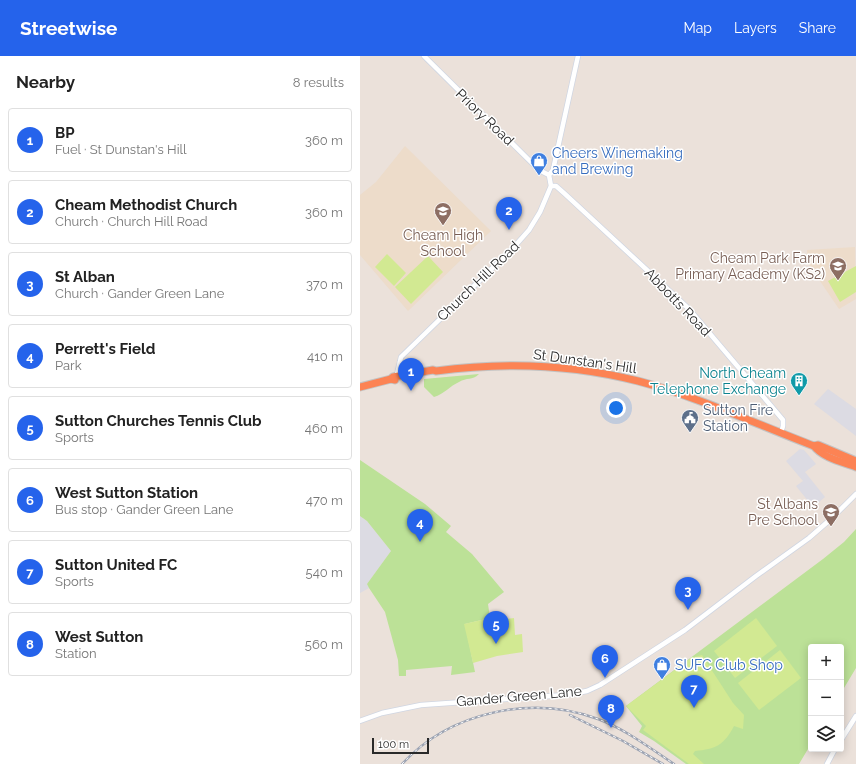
<!DOCTYPE html>
<meta charset="utf-8">
<style>
body{margin:0;font-family:Raleway,sans-serif;background:#f2f2f2;color:#222}
.controls{position:absolute;right:12px;bottom:12px;display:grid;overflow:hidden;border-radius:4px;box-shadow:0 2px 10px #0003}
.controls button{width:36px;height:36px;display:grid;place-items:center;padding:0;border:0;border-bottom:1px solid #e0e0e0;background:#fff;color:#222;font:20px sans-serif}
.scale{position:absolute;left:12px;bottom:10px;width:57px;box-sizing:border-box;padding-left:4px;border:2px solid #292929;border-top:0;font-size:11px;line-height:14px;white-space:nowrap;color:#292929;-webkit-text-stroke:3px #fff;paint-order:stroke}
.you{position:absolute;left:256px;top:352px;width:14px;height:14px;margin:-10px;border:3px solid #fff;border-radius:50%;background:#1a73e8;box-shadow:0 0 0 6px #1a73e833}
.badge{display:grid;place-items:center;width:26px;height:26px;border-radius:50%;background:#2563eb;color:#fff;font-size:13px;font-weight:700}
.pin{position:absolute;translate:-50% -33px;filter:drop-shadow(0 1px 2px #0008)}
.pin::after{content:'';position:absolute;top:21px;width:14px;height:12px;background:inherit;clip-path:polygon(0 0,100% 0,50% 100%)}
.list{margin:0;padding:0;list-style:none}
h2{display:flex;justify-content:space-between;align-items:center;height:52px;margin:0;padding:0 16px;font-size:17px}
h2 small{font-size:13px;font-weight:400;color:#767676}
.list li{display:grid;grid-template-columns:26px 1fr auto;gap:12px;align-items:center;box-sizing:border-box;height:64px;margin:0 8px 8px;padding:0 8px;border:1px solid #e0e0e0;border-radius:4px}
.list b{display:block;font-size:15px;white-space:nowrap}
.list p{margin:0;font-size:13px;white-space:nowrap;color:#767676}
.list em{font-size:13px;font-style:normal;color:#767676}
.icon{flex:none;width:22px;height:22px;fill:none;stroke:currentColor;stroke-width:2;stroke-linecap:round;stroke-linejoin:round}
.map{position:relative;flex:none;width:496px;height:708px;overflow:hidden}
header{display:flex;align-items:center;gap:24px;box-sizing:border-box;height:56px;padding:0 20px;background:#2563eb;color:#fff}
header strong{font-size:19px}
nav{display:flex;gap:22px;margin-inline-start:auto;font-size:14px}
main{display:flex}
aside{flex:1;background:#fff}
.map>svg:first-child{display:block}
.industrial{fill:#dcdbe3}
.education{fill:#eddcca}
.green{fill:#bce197}
.pitch{fill:#d2e992}
.lines{fill:none;stroke-linecap:round;stroke-linejoin:round}
.minor-casing{stroke:#d0d6e2;stroke-width:6}
.highway-casing{stroke:#c3c3c3;stroke-width:9}
.minor{stroke:#fff;stroke-width:4.5}
.highway{stroke:#fc8354;stroke-width:7}
.rail-casing{stroke:#9da4b3;stroke-width:2.5}
.rail{stroke:#fff;stroke-width:1;stroke-dasharray:3;stroke-linecap:butt}
.labels{text-anchor:middle;stroke-width:3;stroke-linejoin:round;paint-order:stroke}
.street-label{font-size:14px;fill:#292929;stroke:#fff}
.shop-label{font-size:14px;fill:#366cbe;stroke:#fff;text-anchor:start}
.education-label{font-size:14px;fill:#785e54;stroke:#fff;text-anchor:end}
.culture-label{font-size:14px;fill:#0d838f;stroke:#fff;text-anchor:end}
.service-label{font-size:14px;fill:#4e5e75;stroke:#fff;text-anchor:start}
</style>
<header>
<strong>Streetwise</strong>
<nav><a>Map</a><a>Layers</a><a>Share</a></nav>
</header>
<main>
<aside>
<h2>Nearby<small>8 results</small></h2>
<ul class="list">
<li><span class="badge">1</span><div><b>BP</b><p>Fuel · St Dunstan's Hill</p></div><em>360 m</em></li>
<li><span class="badge">2</span><div><b>Cheam Methodist Church</b><p>Church · Church Hill Road</p></div><em>360 m</em></li>
<li><span class="badge">3</span><div><b>St Alban</b><p>Church · Gander Green Lane</p></div><em>370 m</em></li>
<li><span class="badge">4</span><div><b>Perrett's Field</b><p>Park</p></div><em>410 m</em></li>
<li><span class="badge">5</span><div><b>Sutton Churches Tennis Club</b><p>Sports</p></div><em>460 m</em></li>
<li><span class="badge">6</span><div><b>West Sutton Station</b><p>Bus stop · Gander Green Lane</p></div><em>470 m</em></li>
<li><span class="badge">7</span><div><b>Sutton United FC</b><p>Sports</p></div><em>540 m</em></li>
<li><span class="badge">8</span><div><b>West Sutton</b><p>Station</p></div><em>560 m</em></li>
</ul>
</aside>
<div class="map">
<svg width="496" height="708" viewBox="0 0 496 708">
<rect width="100%" height="100%" fill="#ebe1da"/>
<g class="industrial">
<path d="M468,333L496,353V380L454,348Z"/>
<path d="M440,393L444,394L456,408L445,416L465,441L453,451L436,430L443,425L426,405Z"/>
<path d="M0,460L7,465L31,495L7,528L9,532L0,537Z"/>
</g>
<g class="education">
<path d="M45,90L131,175L48,255L0,199V139L16,126Z"/>
<path d="M495,191L496,243L479,253L447,206V194Z"/>
</g>
<g class="green">
<path d="M119,318C112,325 107,321 99,326C90,330 84,338 74,341L64,331V323Z"/>
<path d="M0,404L65,448L91,470L86,476L112,498L144,536L128,548L130,562L105,568L115,616L91,619L92,610L46,614V620H39L38,604L25,556L9,532L7,528L31,495L7,465L0,460Z"/>
<path d="M496,473V612L481,637V591H451V688L439,708H326L294,685L279,676L282,670L266,650L463,503L484,486Z"/>
</g>
<g class="pitch">
<path d="M27,198L46,217L34,230L15,211Z"/>
<path d="M68,200L83,216L51,248L35,231Z"/>
<path d="M496,210V236L480,246L468,225Z"/>
<path d="M130,562V565L154,562L155,579L162,578L163,596L137,600L113,607L104,568Z"/>
<path d="M396,562L417,590L375,622L354,595Z"/>
<path d="M420,594L441,622L399,654L378,627Z"/>
<path d="M342,599L373,647L384,659L383,673L374,670C364,689 356,693 335,695L333,698L344,708H329L283,674L286,670L266,650L331,602Z"/>
</g>
<g class="lines">
<defs>
<g id="minor">
<path d="M64,0L175,110L183,116L189,119"/>
<path d="M191,130H196L205,138L329,253L423,364V370L421,377"/>
<path d="M40,306L43,313L47,318"/>
<path d="M36,323L41,301L154,191L169,174L180,156L191,130L189,119L193,114L218,0"/>
<path d="M0,665L22,657L61,649L206,639L227,635L240,629L325,574L396,520L449,482L472,462L496,438"/>
<path d="M481,684L496,660"/>
<path d="M467,708L475,693"/>
</g>
<g id="highway">
<path d="M31,323L33,321L73,314L76,315C143,306 212,308 278,325C339,341 396,368 454,390C463,402 483,406 496,411"/>
<path d="M0,331L31,323L35,324"/>
<path d="M454,390L458,389L496,405"/>
</g>
</defs>
<use href="#minor" class="minor-casing"/>
<use href="#highway" class="highway-casing"/>
<use href="#minor" class="minor"/>
<use href="#highway" class="highway"/>
<defs>
<g id="rail">
<path d="M210,659L263,685L303,708"/>
<path d="M42,708C90,656 172,638 238,663C265,673 290,692 314,708"/>
</g>
</defs>
<use href="#rail" class="rail-casing"/>
<use href="#rail" class="rail"/>
</g>
<defs>
<symbol id="shop-pin" viewBox="-11 -11 22 30"><path d="M0 17L-7.5 6A9.5 9.5 0 1 1 7.5 6Z" fill="#3f7fe0" stroke="#fff"/><path d="M-5-2.5h2.3a2.7 3.5 0 0 1 5.4 0H5L5.5 6h-11ZM-1.5-2.5h3a1.5 2.3 0 0 0-3 0Z" fill="#fff"/></symbol>
<symbol id="school-pin" viewBox="-11 -11 22 30"><path d="M0 17L-7.5 6A9.5 9.5 0 1 1 7.5 6Z" fill="#8d6e63" stroke="#fff"/><path d="M0-5L7-2L0 1L-7-2ZM-4 1L0 2.5L4 1V4Q0 6-4 4Z" fill="#fff"/></symbol>
<symbol id="building-pin" viewBox="-11 -11 22 30"><path d="M0 17L-7.5 6A9.5 9.5 0 1 1 7.5 6Z" fill="#0f9aa8" stroke="#fff"/><path d="M-4-6H4V6H1V3H-1V6H-4ZM-2.5-4.3h1.7v1.8h-1.7ZM.8-4.3h1.7v1.8H.8ZM-2.5-1h1.7V.8h-1.7ZM.8-1h1.7V.8H.8Z" fill="#fff"/></symbol>
<symbol id="civic-pin" viewBox="-11 -11 22 30"><path d="M0 17L-7.5 6A9.5 9.5 0 1 1 7.5 6Z" fill="#5c6f8a" stroke="#fff"/><path d="M-.6-6.5H3V-4.5H.6V-3L4-1V1h2V6H-6V1h2V-1L-.6-3ZM-1.2 2.5V6h2.4V2.5Z" fill="#fff"/></symbol>
</defs>
<g fill-rule="evenodd">
<use href="#shop-pin" x="169" y="95" width="20" height="27"/>
<use href="#school-pin" x="73" y="145" width="20" height="27"/>
<use href="#school-pin" x="468" y="200" width="20" height="27"/>
<use href="#building-pin" x="429" y="315" width="20" height="27"/>
<use href="#civic-pin" x="320" y="352" width="20" height="27"/>
<use href="#school-pin" x="461" y="446" width="20" height="27"/>
<use href="#shop-pin" x="292" y="599" width="20" height="27"/>
</g>
<g class="labels">
<g class="street-label">
<text transform="translate(125 61) rotate(44)" y="5">Priory Road</text>
<text transform="translate(118 225) rotate(-44)" y="5">Church Hill Road</text>
<text transform="translate(318 246) rotate(46)" y="5">Abbotts Road</text>
<text transform="translate(225 305) rotate(8)" y="5">St Dunstan's Hill</text>
<text transform="translate(159 640) rotate(-5)" y="5">Gander Green Lane</text>
</g>
<g class="shop-label">
<text x="192" y="102">Cheers Winemaking<tspan x="192" dy="16">and Brewing</tspan></text>
<text x="315" y="614">SUFC Club Shop</text>
</g>
<g class="education-label">
<text x="83" y="184" text-anchor="middle">Cheam High<tspan x="83" dy="16">School</tspan></text>
<text x="465" y="207">Cheam Park Farm<tspan x="465" dy="16">Primary Academy (KS2)</tspan></text>
<text x="458" y="453">St Albans<tspan x="458" dy="16">Pre School</tspan></text>
</g>
<g class="culture-label">
<text x="426" y="322">North Cheam<tspan x="426" dy="16">Telephone Exchange</tspan></text>
</g>
<g class="service-label">
<text x="343" y="359">Sutton Fire<tspan x="343" dy="16">Station</tspan></text>
</g>
</g>
</svg>
<div class="controls">
<button>+</button>
<button>−</button>
<button><svg class="icon" aria-label="layers" viewBox="0 0 24 24"><path d="M12 4l9 5-9 5-9-5zM3 14l9 5 9-5"/></svg></button>
</div>
<div class="scale">100 m</div>
<div class="you"></div>
<div class="pin badge" style="left:51px;top:335px">1</div>
<div class="pin badge" style="left:149px;top:174px">2</div>
<div class="pin badge" style="left:328px;top:554px">3</div>
<div class="pin badge" style="left:60px;top:486px">4</div>
<div class="pin badge" style="left:136px;top:588px">5</div>
<div class="pin badge" style="left:245px;top:622px">6</div>
<div class="pin badge" style="left:334px;top:652px">7</div>
<div class="pin badge" style="left:251px;top:672px">8</div>
</div>
</main>
